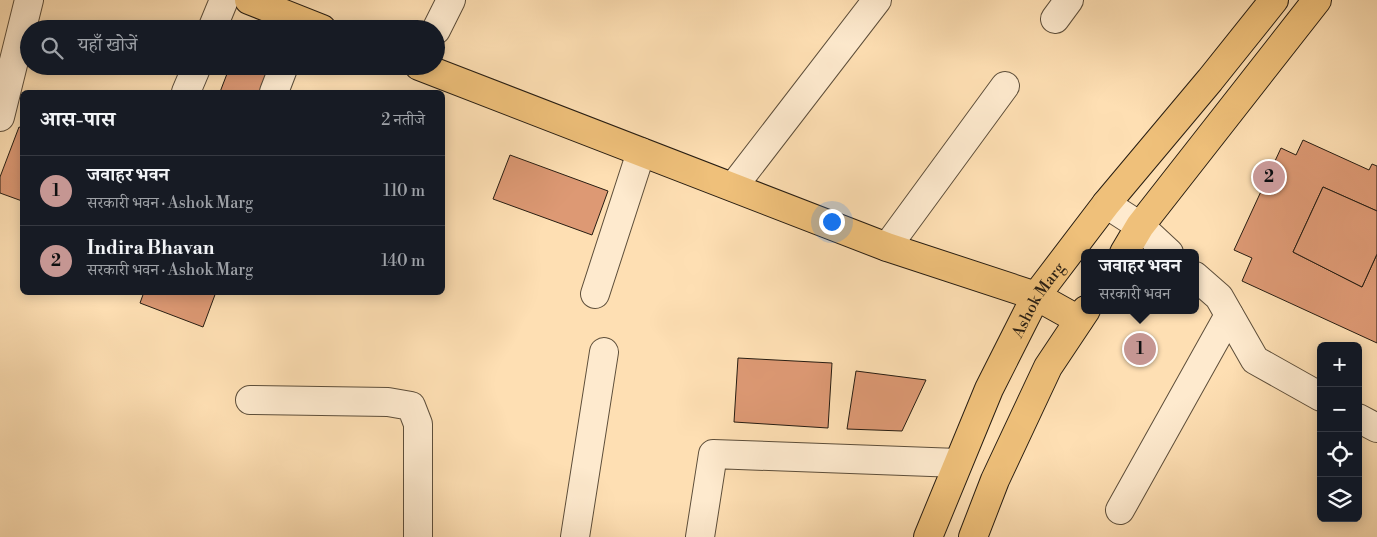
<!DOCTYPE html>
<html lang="hi">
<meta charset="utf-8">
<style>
body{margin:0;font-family:"Libre Bodoni","Noto Serif Devanagari",serif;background:#242831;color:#f1f3f6}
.controls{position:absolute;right:15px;bottom:15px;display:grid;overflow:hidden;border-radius:8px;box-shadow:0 2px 12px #0003}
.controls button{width:45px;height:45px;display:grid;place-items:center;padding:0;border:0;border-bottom:1px solid #363941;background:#171b24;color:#f1f3f6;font:25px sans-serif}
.you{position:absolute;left:831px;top:221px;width:18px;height:18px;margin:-12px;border:4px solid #fff;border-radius:50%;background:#1a73e8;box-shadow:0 0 0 8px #1a73e833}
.badge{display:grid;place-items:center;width:32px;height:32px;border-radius:50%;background:#c59692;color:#111;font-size:16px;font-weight:700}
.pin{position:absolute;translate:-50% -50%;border:2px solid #fff;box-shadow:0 1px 5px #0006}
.popup{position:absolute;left:1081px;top:249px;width:118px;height:65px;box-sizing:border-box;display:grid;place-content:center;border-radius:8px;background:#171b24;filter:drop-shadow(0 1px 4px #0005);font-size:16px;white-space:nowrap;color:#9ea1a6}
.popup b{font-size:19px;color:#f1f3f6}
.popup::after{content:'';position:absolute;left:50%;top:100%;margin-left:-10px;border:10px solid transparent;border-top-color:#171b24}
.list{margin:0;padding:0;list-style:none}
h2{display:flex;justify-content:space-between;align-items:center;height:65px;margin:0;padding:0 20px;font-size:21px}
h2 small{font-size:16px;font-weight:400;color:#9ea1a6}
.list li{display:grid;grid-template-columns:32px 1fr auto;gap:15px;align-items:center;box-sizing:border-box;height:70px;padding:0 20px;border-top:1px solid #363941}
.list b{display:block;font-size:19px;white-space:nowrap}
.list p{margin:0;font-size:16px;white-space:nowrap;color:#9ea1a6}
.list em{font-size:16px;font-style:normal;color:#9ea1a6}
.icon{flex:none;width:28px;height:28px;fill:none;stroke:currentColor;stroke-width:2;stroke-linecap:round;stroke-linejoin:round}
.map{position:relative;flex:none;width:1377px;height:537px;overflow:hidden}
.search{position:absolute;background:#171b24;box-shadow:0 2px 12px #0003;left:20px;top:20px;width:425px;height:55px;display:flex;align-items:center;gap:12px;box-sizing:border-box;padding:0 18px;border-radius:28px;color:#9ea1a6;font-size:19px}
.panel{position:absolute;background:#171b24;box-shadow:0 2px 12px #0003;left:20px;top:90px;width:425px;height:205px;border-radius:8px}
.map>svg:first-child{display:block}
.building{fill:#dd9974;stroke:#271d12}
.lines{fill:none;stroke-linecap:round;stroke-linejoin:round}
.minor-casing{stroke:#5d4e3a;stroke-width:30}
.major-casing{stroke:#271d12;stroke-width:30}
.minor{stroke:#feeace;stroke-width:28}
.major{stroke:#efc07a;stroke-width:28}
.labels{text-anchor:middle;stroke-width:4;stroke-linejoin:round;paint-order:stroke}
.street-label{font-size:16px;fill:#271d12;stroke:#feeace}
</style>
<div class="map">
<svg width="1377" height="537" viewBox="0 0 1377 537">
<rect width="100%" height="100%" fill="#fedfb3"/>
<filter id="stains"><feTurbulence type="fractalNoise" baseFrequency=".004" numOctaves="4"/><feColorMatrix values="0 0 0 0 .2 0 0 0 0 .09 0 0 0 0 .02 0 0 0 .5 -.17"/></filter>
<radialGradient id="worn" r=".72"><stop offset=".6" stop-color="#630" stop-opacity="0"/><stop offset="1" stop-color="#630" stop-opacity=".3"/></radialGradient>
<g class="building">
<path d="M230,66H276L265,92H220Z"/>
<path d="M19,127L22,128V201L0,193V177Z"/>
<path d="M1303,140L1369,170L1372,164L1377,166V211L1323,187L1293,252L1362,287L1377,254V343L1242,281L1252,258L1234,250L1281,148L1296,155Z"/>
<path d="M510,155L608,191L592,235L493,199Z"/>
<path d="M1323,187L1377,211V254L1362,287L1293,252Z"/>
<path d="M144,292H216L203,327L140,303Z"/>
<path d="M738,358L832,363L828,428L734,422Z"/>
<path d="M856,371L926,380L902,431L847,429Z"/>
</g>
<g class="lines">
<defs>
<g id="minor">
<path d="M1055,19L1069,0"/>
<path d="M212,29L224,0"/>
<path d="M436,30L451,0"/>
<path d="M186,92L197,66"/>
<path d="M274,92L284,66"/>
<path d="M0,117L29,0"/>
<path d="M733,187L877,0"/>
<path d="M1106,204L1140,226L1169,253"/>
<path d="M887,247L1005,86"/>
<path d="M1195,276L1219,297L1255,360L1321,397"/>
<path d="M595,294L641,152"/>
<path d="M250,400L388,402L411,406L418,424V537"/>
<path d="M1358,418L1377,428"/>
<path d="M1120,510L1229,315"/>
<path d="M575,537L604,352"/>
<path d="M700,537L713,454L958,463"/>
</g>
<g id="major">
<path d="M249,0L322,29"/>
<path d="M419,66L887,247L1036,296L1079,320"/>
<path d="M1124,253L1140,226L1317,0"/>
<path id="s1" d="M928,537L989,389L1036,296L1106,204L1210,80L1274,0"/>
<path d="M973,537L995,480L1048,367L1086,310"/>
</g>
</defs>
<use href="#minor" class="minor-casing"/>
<use href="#major" class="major-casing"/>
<use href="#minor" class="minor"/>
<use href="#major" class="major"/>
</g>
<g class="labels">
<g class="street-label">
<text dy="6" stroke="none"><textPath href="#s1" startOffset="262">Ashok Marg</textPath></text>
</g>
</g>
<rect width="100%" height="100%" filter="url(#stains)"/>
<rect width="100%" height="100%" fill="url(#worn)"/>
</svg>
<div class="controls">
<button>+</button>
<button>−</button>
<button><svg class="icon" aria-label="locate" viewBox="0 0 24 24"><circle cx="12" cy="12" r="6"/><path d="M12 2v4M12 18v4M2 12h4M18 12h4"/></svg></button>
<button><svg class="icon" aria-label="layers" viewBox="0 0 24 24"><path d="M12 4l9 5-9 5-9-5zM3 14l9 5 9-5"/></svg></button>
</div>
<div class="you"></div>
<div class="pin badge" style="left:1140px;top:349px">1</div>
<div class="popup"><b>जवाहर भवन</b>सरकारी भवन</div>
<div class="pin badge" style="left:1269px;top:177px">2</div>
<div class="search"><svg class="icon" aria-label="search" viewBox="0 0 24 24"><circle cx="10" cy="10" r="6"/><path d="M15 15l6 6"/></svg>यहाँ खोजें</div>
<section class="panel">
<h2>आस-पास<small>2 नतीजे</small></h2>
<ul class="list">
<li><span class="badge">1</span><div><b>जवाहर भवन</b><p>सरकारी भवन · Ashok Marg</p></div><em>110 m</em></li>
<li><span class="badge">2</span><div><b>Indira Bhavan</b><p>सरकारी भवन · Ashok Marg</p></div><em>140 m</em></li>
</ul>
</section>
</div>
